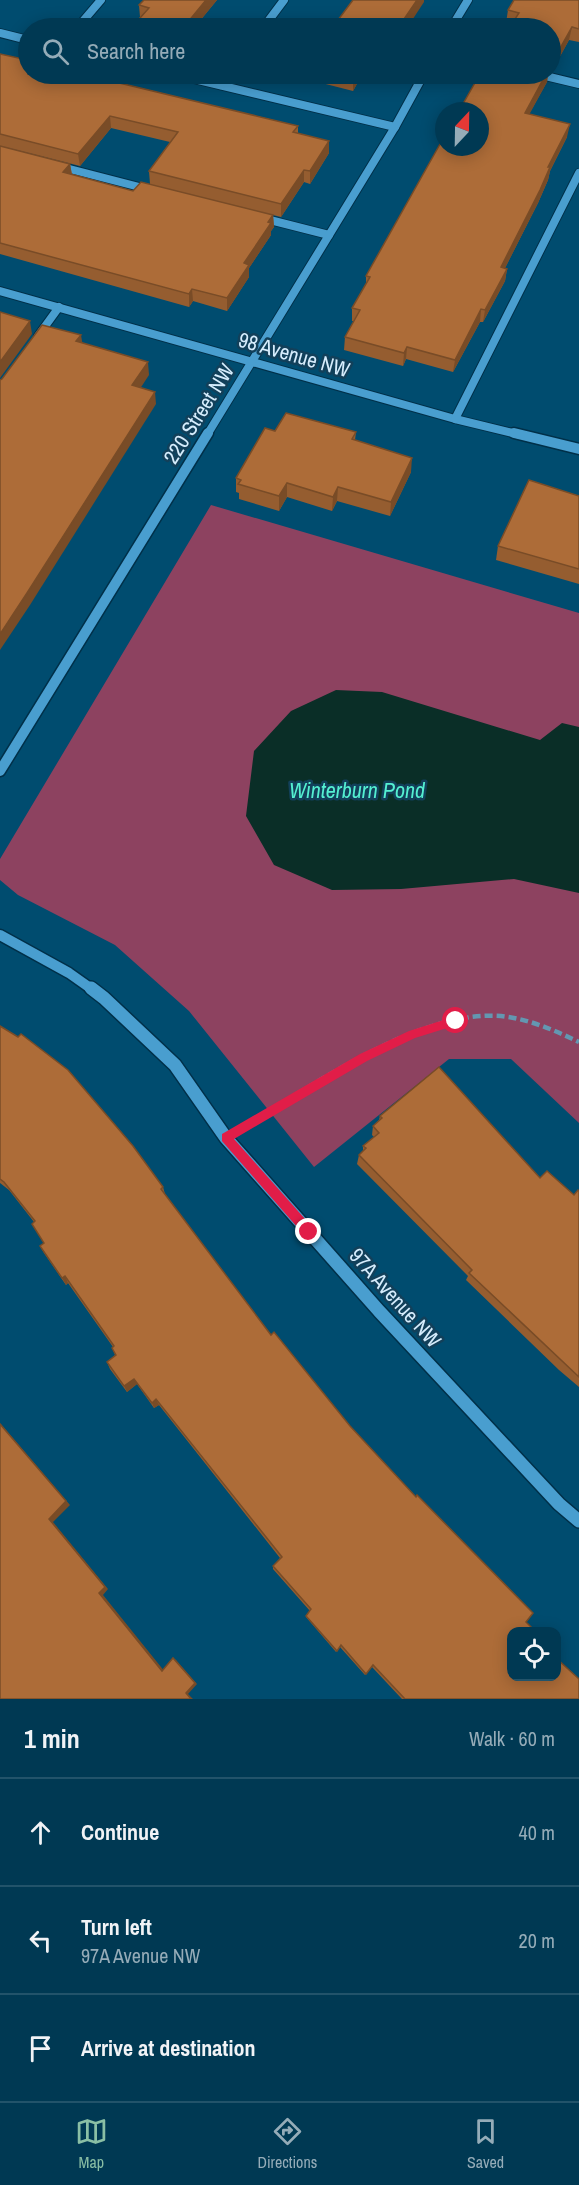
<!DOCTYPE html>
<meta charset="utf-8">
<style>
body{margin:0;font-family:"Archivo Narrow",sans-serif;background:#0e445d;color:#f1f3f6}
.controls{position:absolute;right:18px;bottom:18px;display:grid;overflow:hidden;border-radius:12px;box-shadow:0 3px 15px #0003}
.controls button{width:54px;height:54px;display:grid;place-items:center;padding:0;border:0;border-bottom:2px solid #22536a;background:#003953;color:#f1f3f6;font:30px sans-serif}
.compass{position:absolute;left:435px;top:102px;width:54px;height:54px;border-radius:50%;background:#003953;box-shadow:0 3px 15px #0003;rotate:22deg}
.stop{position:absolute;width:18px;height:18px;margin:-14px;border:4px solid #e11d48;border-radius:50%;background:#fff}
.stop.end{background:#e11d48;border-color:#fff;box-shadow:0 2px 6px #0008}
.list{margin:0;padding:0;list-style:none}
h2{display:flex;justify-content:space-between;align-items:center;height:78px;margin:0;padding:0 24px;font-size:26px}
h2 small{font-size:20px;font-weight:400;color:#95acb8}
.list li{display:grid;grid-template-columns:39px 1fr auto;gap:18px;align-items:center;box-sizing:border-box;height:108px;padding:0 24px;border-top:2px solid #22536a}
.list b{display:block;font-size:22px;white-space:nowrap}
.list p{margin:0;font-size:20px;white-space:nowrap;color:#95acb8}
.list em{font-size:20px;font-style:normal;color:#95acb8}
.icon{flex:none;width:33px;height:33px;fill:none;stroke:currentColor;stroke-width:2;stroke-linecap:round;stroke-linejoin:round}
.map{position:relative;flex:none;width:579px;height:1699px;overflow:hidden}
.search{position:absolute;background:#003953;box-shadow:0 3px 15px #0003;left:18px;right:18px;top:18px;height:66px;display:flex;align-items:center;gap:15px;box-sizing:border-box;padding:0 21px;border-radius:33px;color:#95acb8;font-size:22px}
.sheet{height:402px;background:#003953}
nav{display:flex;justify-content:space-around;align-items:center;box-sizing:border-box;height:84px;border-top:2px solid #22536a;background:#003953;font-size:16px;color:#95acb8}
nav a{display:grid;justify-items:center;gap:3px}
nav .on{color:#8abfa5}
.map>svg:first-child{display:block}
.green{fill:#8d4260}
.water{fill:#0a2e27}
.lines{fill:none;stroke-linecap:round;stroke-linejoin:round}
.minor-far2-casing{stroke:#003049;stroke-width:10}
.minor-far1-casing{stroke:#003049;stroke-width:13}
.minor-casing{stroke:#003049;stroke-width:16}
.path{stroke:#6397b1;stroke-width:4.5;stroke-dasharray:8 4;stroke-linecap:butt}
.minor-far2{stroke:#499ecf;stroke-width:8}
.minor-far1{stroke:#499ecf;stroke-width:10}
.minor{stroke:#499ecf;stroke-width:13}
.wall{fill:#955d30;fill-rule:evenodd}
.shaded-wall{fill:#794c27}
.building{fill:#ad6c38;stroke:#794c27;stroke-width:1.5}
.route{fill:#e11d48}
.labels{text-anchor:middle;stroke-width:5;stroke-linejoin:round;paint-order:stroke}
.street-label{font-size:21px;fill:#d6edfd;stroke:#12405a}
.water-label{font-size:22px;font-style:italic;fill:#54efd1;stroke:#12405a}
</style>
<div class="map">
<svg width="579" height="1699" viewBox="0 0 579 1699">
<rect width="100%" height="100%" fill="#004c6f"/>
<path class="green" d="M211,505L579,613V1123L511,1059H449L314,1167L189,1011L115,945L18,895L0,880V859Z"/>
<path class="water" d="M336,690L382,692L540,740L562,723L579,727V893L514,879L401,889L332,890L274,865L246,816L254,751L291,711Z"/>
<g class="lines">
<defs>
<g id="minor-far2">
<path d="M77,28L101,0"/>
<path d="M263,28L284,0"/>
<path d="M451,28L468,0"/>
<path d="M0,33L28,40"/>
<path d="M173,74L395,127"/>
<path d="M537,74L579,84"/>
<path d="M221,85L229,74"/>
<path d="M58,166L151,190"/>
<path d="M262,218L329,235"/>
<path d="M0,291L455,419L521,435"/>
<path d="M38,336L59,307"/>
<path d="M455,419L579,173"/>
<path d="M207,435L395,127L424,74"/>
</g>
<g id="minor-far1">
<path d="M514,433L579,449"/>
<path d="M0,771L208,433"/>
<path d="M0,935L69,973L93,990"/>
</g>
<path id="minor" d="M91,988L104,998L175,1065L226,1138L379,1311L559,1504L579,1521"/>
</defs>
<use href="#minor-far2" class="minor-far2-casing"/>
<use href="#minor-far1" class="minor-far1-casing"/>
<use href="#minor" class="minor-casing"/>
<path class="path" d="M247,1125C315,1084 419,1010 501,1016C529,1019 554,1030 579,1042"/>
<use href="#minor-far2" class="minor-far2"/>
<use href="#minor-far1" class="minor-far1"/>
<use href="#minor" class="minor"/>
</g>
<g class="wall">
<path d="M144,0H217L194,28H132V27L140,17L139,5Z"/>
<path d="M579,0V42L569,40L552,71H550V28L506,23L508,10Z"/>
<path d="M0,54L298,126V133L329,153L310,184L304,182L281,217L273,215L274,227L271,231V235L249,268V277L227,311L193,301L189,307L0,254ZM111,128L170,142L149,171L150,184L133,191L72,174L70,164L1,146L80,166Z"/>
<path d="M307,74H372L365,83L358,82L353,91L310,80V77L307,76Z"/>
<path d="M480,74H548L547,82L529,114L567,137L550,171L548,180L538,203L505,268L507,269L505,281L483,322H480L453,372L406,359L403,366L344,350L345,337L354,321H352V308L366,285V276Z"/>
<path d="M275,431L356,432L355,440L411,472L390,516L337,501L332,511L287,497L279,511L239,499V493L236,492V478Z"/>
<path d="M579,496V584L496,560L498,546Z"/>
<path d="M0,1026L163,1187L165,1194L271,1335L350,1426L526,1622L579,1699H402L372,1667L365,1675L340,1647L336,1652L306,1617V1616L310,1611L273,1569V1566L280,1558L159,1405L154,1408L137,1384L127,1392L110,1369L107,1362L115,1355L112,1348L113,1347L68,1283L66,1285L44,1253L40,1246L44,1243L32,1224L34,1222L9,1190L0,1183Z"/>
<path d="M380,1116L540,1178L574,1195L579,1191V1387L559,1370L466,1280L468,1276L357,1164L359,1155L363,1151V1146L374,1137L372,1135L373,1126L379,1120Z"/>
</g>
<g class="shaded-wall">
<path d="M206,0H217L194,28H183Z"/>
<path d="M417,0H424V2L407,28H398Z"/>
<path d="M572,27L569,40L552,71L554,59Z"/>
<path d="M355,74H359L358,82L353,91V77Z"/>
<path d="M366,74H372L365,83Z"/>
<path d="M546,74H548L547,82L523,126L525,113Z"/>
<path d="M110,116L111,128L80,166L78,154Z"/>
<path d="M570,124L567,137L550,171L548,180L538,203L499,280L501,267L548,167Z"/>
<path d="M329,141V153L310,184V171Z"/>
<path d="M70,164L72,176L63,172Z"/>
<path d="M304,170V182L281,217V204Z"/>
<path d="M273,215L274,227L271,231V235L249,268V277L227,311V298L244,263Z"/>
<path d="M507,269L505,281L483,322L485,310Z"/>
<path d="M192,289L193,301L189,307V294Z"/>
<path d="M481,309L480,322L453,372L455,360Z"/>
<path d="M30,321L32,334L0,378V362Z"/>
<path d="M81,335L83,347L76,341Z"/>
<path d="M407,347L406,359L403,366L404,353Z"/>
<path d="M148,362L149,375L134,398L132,385Z"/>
<path d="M155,392L156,404L30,605L0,650V634Z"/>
<path d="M412,458L411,472L390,516L391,502Z"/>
<path d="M287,483V497L279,511V496Z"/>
<path d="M338,487L337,501L332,511L333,497Z"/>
<path d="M65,1276L68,1283L66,1285L62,1278Z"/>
<path d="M134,1379L137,1384L127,1392L124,1386Z"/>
<path d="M156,1399L159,1405L154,1408L152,1403Z"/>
<path d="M0,1423L70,1505L53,1522L108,1589L103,1595L165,1672L162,1671L99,1593L49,1519Z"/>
<path d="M173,1658L176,1660L197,1684L188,1694L193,1699H191L186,1693Z"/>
</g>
<g class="building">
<path d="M144,0H206L183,28H138L132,27L149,8L139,5Z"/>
<path d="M353,0H417L398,28H332Z"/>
<path d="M514,0H579V29L572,27L554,59L550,58V28H509L519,13L508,10Z"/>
<path d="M0,54L28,60V74H82L298,126L293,132L329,141L310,171L304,170L281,204L149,171L178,132L110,116L78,154L0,134Z"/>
<path d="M339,74H355L353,77Z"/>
<path d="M480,74H546L525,113L570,124L548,167H550L540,190L501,267L507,269L485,310L481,309L455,360L407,347L404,353L345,337L360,310L352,308L370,277L366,276L444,137V147H480V111H459Z"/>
<path d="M0,146L70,164L63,172L133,191L141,182L273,215L268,222L271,223L244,263L249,265L227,298L192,289L189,294L0,243Z"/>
<path d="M0,312L30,321L0,362Z"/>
<path d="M42,325L81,335L76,341L148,362L132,385L155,392L27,593L0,634V380L2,379Z"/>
<path d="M286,413L356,432L352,439L412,458L391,502L338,487L333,497L287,483L279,496L238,484L241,480L236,478L265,428L275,431Z"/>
<path d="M529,480L579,496V569L498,546Z"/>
<path d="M0,1026L18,1037L21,1034L68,1070L133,1146L163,1187L161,1189L271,1335L274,1332L350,1426L416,1497L417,1495L533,1613L526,1622L536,1632H512V1677H556V1658L579,1679V1699H405L373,1665L366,1674L341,1645L337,1651L306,1616L311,1609L273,1566L282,1557L156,1399L152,1403L134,1379L124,1386L107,1362L116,1355L112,1348L114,1346L65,1276L62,1278L40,1246L44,1243L32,1224L35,1221L4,1182L0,1179Z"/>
<path d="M439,1067L540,1178L547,1171L574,1195L578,1190L579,1191V1377L469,1273L472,1270L359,1155L366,1148L363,1146L379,1133L373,1126L382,1118L380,1116Z"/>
<path d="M0,1424L66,1501L49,1519L105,1587L99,1593L162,1671L173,1658L195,1683L186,1693L191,1699H0Z"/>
</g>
<path class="route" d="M456,1016L460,1017V1024L415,1038L367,1061L234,1139L313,1228V1236H305L222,1141V1134L360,1054L409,1031Z"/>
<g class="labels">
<g class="street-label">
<text transform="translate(294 355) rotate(16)" y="7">98 Avenue NW</text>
<text transform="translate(199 414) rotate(-58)" y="7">220 Street NW</text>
<text transform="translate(395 1298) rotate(48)" y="7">97A Avenue NW</text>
</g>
<g class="water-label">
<text x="357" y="798">Winterburn Pond</text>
</g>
</g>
</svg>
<div class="controls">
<button><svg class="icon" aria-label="locate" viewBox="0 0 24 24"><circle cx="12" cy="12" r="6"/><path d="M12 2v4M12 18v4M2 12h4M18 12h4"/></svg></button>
</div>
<svg class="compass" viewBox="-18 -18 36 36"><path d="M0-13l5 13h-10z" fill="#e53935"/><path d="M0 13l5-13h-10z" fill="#95acb8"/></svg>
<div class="stop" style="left:456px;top:1021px"></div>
<div class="stop end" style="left:309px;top:1232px"></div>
<div class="search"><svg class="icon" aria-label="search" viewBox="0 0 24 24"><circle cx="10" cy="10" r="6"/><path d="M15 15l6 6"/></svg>Search here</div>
</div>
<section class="sheet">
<h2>1 min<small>Walk · 60 m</small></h2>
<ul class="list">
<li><svg class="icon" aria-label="ahead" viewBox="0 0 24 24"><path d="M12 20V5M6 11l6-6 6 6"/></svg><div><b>Continue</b></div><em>40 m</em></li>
<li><svg class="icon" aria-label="left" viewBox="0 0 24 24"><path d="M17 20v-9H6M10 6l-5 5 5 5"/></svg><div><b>Turn left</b><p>97A Avenue NW</p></div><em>20 m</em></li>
<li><svg class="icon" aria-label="arrive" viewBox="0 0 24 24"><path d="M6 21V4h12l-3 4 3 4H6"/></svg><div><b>Arrive at destination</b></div></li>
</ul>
</section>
<nav>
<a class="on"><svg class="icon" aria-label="map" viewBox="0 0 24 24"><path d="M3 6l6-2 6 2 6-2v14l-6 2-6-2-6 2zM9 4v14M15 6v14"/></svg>Map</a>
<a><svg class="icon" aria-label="directions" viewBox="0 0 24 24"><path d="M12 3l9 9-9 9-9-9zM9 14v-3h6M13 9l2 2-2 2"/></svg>Directions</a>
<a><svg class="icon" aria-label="saved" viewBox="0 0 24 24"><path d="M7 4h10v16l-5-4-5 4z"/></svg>Saved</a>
</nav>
